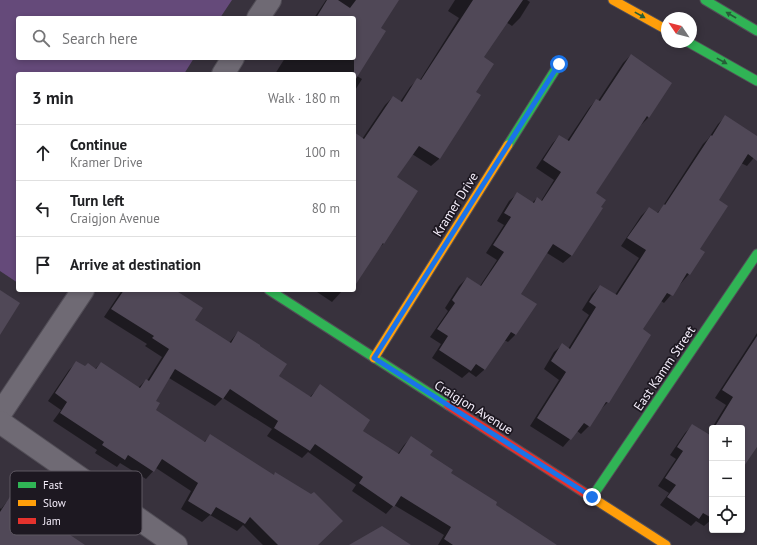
<!DOCTYPE html>
<meta charset="utf-8">
<style>
body{margin:0;font-family:"PT Sans",sans-serif;background:#f2f2f2;color:#202124}
.controls{position:absolute;right:12px;bottom:12px;display:grid;overflow:hidden;border-radius:4px;box-shadow:0 2px 6px #0003}
.controls button{width:36px;height:36px;display:grid;place-items:center;padding:0;border:0;border-bottom:1px solid #e0e0e0;background:#fff;color:#202124;font:20px sans-serif}
.compass{position:absolute;left:661px;top:12px;width:36px;height:36px;border-radius:50%;background:#fff;box-shadow:0 2px 6px #0003;rotate:305deg}
.stop{position:absolute;width:12px;height:12px;margin:-9px;border:3px solid #1a73e8;border-radius:50%;background:#fff}
.stop.end{background:#1a73e8;border-color:#fff;box-shadow:0 1px 4px #0008}
.list{margin:0;padding:0;list-style:none}
h2{display:flex;justify-content:space-between;align-items:center;height:52px;margin:0;padding:0 16px;font-size:17px}
h2 small{font-size:13px;font-weight:400;color:#757577}
.list li{display:grid;grid-template-columns:26px 1fr auto;gap:12px;align-items:center;box-sizing:border-box;height:56px;padding:0 16px;border-top:1px solid #e0e0e0}
.list b{display:block;font-size:15px;white-space:nowrap}
.list p{margin:0;font-size:13px;white-space:nowrap;color:#757577}
.list em{font-size:13px;font-style:normal;color:#757577}
.icon{flex:none;width:22px;height:22px;fill:none;stroke:currentColor;stroke-width:2;stroke-linecap:round;stroke-linejoin:round}
.map{position:relative;flex:none;width:757px;height:545px;overflow:hidden}
.search{position:absolute;background:#fff;box-shadow:0 2px 6px #0003;left:16px;top:16px;width:340px;height:44px;display:flex;align-items:center;gap:10px;box-sizing:border-box;padding:0 14px;border-radius:4px;color:#757577;font-size:15px}
.panel{position:absolute;background:#fff;box-shadow:0 2px 6px #0003;left:16px;top:72px;width:340px;height:220px;border-radius:4px}
.map>svg:first-child{display:block}
.green{fill:#654a7a}
.shadow{fill:#0007}
.building{fill:#504857}
.lines{fill:none;stroke-linecap:round;stroke-linejoin:round}
.street-casing{stroke:#524e57;stroke-width:24}
.fast-casing{stroke:#524e57;stroke-width:11}
.slow-casing{stroke:#524e57;stroke-width:11}
.jam-casing{stroke:#524e57;stroke-width:11}
.street{stroke:#6f6a74;stroke-width:22}
.fast{stroke:#30b455;stroke-width:9}
.slow{stroke:#ff9f0a;stroke-width:9}
.jam{stroke:#e5322d;stroke-width:9}
.oneway{fill:#265e38}
.route{stroke:#1a73e8;stroke-width:5}
.labels{text-anchor:middle;stroke-width:3.5;stroke-linejoin:round;paint-order:stroke}
.street-label{font-size:13px;fill:#f4edfa;stroke:#1d1821}
.key{fill:#1d1821;stroke:#5e5862;stroke-width:1}
.key-label{font-size:11px;fill:#f4edfa}
</style>
<div class="map">
<svg width="757" height="545" viewBox="0 0 757 545">
<rect width="100%" height="100%" fill="#38323d"/>
<path class="green" d="M0,0H232L220,18H18V58H194L184,74H18V283L0,271Z"/>
<g class="shadow">
<path d="M326,0H398L380,28L357,76L362,79L354,92V74H275L285,58H354V18H314Z"/>
<path d="M455,0H527L530,2L520,18L512,26L506,22L483,57L475,93L479,96L439,159L431,166L412,154L396,178L384,243L379,248L354,285V151L385,105L393,97L400,102L410,87L418,79L420,80L459,18L448,11Z"/>
<path d="M631,55L649,117L641,125L595,193L601,208L571,256L563,263L547,253L520,294L535,304L515,335L508,342L504,340L484,370L476,377L469,372L462,378L432,358L441,344L430,337L448,311L445,308L459,286L467,278L480,286L497,260L486,253L504,225L497,221L509,201L517,194L532,203L537,198L541,201L554,180L536,168L552,144L559,136L567,141L589,108L596,100L598,101L623,63Z"/>
<path d="M725,117L757,137V154L747,166L741,163L718,200L689,274L664,303L661,301L641,330L608,402L600,410L589,426L581,434L577,431L563,447L530,426L559,380L544,369L554,352L562,345L568,349L589,315L582,310L592,294L600,286L615,295L639,258L621,246L641,216L649,208L657,213L661,209L703,144L708,139L718,124Z"/>
<path d="M122,290H174L194,321L229,343L238,332L278,376L310,397L320,386L362,431L397,455L404,445L411,438L429,456L450,473L494,505L539,545H438L444,535L394,505L386,514L352,491L356,485L308,452L302,458L267,436L272,429L223,398L215,406L169,378L155,401L154,410L204,442L210,436L317,545H263L243,525L237,531L210,515L202,522L181,509L191,491L156,468L146,479L120,463L117,467L95,453L97,450L53,421L61,410L48,401L69,370L77,362L85,367L95,369L101,363L138,388L146,380L147,381L162,357L145,346L147,344L104,317Z"/>
<path d="M314,290H343L332,302Z"/>
<path d="M757,333V445L742,467V428H712L726,405L715,398Z"/>
<path d="M693,425L708,435L712,428V519L704,526L696,521L691,526L660,505L669,493L658,486L676,459L670,455L685,433Z"/>
<path d="M13,494L32,511L83,545H0V508L1,509Z"/>
</g>
<g class="building">
<path d="M327,0H338L350,8L356,0H399L381,28L386,31L354,82V18H316Z"/>
<path d="M473,0H523L484,57L494,64L476,92L481,95L440,159L419,146L397,177L418,191L384,244L383,243L354,287V132L364,139L393,96L402,102L417,78L421,80Z"/>
<path d="M631,54L672,83L649,118L647,116L596,193L606,200L601,207L603,208L572,256L553,244L521,294L537,304L516,335L511,332L485,370L476,364L471,371L439,350L448,336L437,329L455,303L452,300L467,277L481,286L504,252L493,245L511,217L504,213L517,192L534,203L537,197L542,201L561,172L543,160L559,135L569,141L596,99L600,101Z"/>
<path d="M725,115L757,136V161L748,154L719,200L728,206L700,249L705,252L690,275L687,273L673,296L667,293L643,329L651,335L609,403L606,402L590,427L584,423L571,440L537,418L566,372L551,361L562,343L570,349L596,307L589,302L600,285L617,295L646,250L627,238L649,207L658,213L664,204L665,205L711,135L712,136Z"/>
<path d="M0,290L20,303L0,335Z"/>
<path d="M124,290H175L203,308L195,320L231,343L238,331L260,345V346L287,364L279,376L311,397L320,384L370,420L363,431L399,454L411,436L433,451L430,455L453,470L451,473L497,502L496,505L557,545H453L444,539L451,527L401,496L394,507L359,483L363,477L315,444L310,451L274,428L278,421L230,389L223,399L175,369L156,401L160,403L156,410L205,442L210,434L274,475L275,472L311,494L314,492L343,521L318,545H278L250,517L245,524L216,507L211,515L188,501L198,483L162,459L154,472L128,455L125,460L102,445L104,442L60,413L67,402L55,393L76,361L85,366L88,363L96,369L101,362L140,388L146,379L149,381L169,349L152,338L154,336L111,309Z"/>
<path d="M757,336V447L742,469V428H714L733,397L722,390Z"/>
<path d="M692,424L710,435L712,432V514L710,517L703,513L699,519L667,497L676,485L665,478L683,451L677,447Z"/>
<path d="M13,492L35,507L33,510L85,545H0V512Z"/>
<path d="M382,526L411,545H349Z"/>
</g>
<g class="lines">
<defs>
<g id="street">
<path d="M258,18L270,0"/>
<path d="M223,74L233,58"/>
<path d="M0,414L83,290"/>
<path d="M0,422L176,545"/>
</g>
<g id="fast">
<path d="M705,0L757,31"/>
<path d="M688,42L757,81"/>
<path d="M508,145L559,64"/>
<path d="M269,290L448,405"/>
<path d="M592,497L757,254"/>
</g>
<g id="slow">
<path d="M613,0L667,30"/>
<path d="M374,358L508,145"/>
<path d="M588,495L666,545"/>
</g>
<path id="jam" d="M448,405L588,495"/>
</defs>
<use href="#street" class="street-casing"/>
<use href="#fast" class="fast-casing"/>
<use href="#slow" class="slow-casing"/>
<use href="#jam" class="jam-casing"/>
<use href="#street" class="street"/>
<use href="#fast" class="fast"/>
<use href="#slow" class="slow"/>
<use href="#jam" class="jam"/>
</g>
<defs><path id="oneway-solid" d="M-6-.8H1V-3.2L6.5 0L1 3.2V.8H-6Z"/></defs>
<g class="oneway">
<use href="#oneway-solid" transform="translate(640 15) rotate(29)"/>
<use href="#oneway-solid" transform="translate(731 15) rotate(-150)"/>
<use href="#oneway-solid" transform="translate(722 61) rotate(29)"/>
</g>
<g class="lines">
<path class="route" d="M559,64L374,358L592,497"/>
</g>
<g class="labels">
<g class="street-label">
<text transform="translate(455 204) rotate(-58)" y="5">Kramer Drive</text>
<text transform="translate(664 368) rotate(-56)" y="5">East Kamm Street</text>
<text transform="translate(474 407) rotate(32)" y="5">Craigjon Avenue</text>
</g>
</g>
<rect x="10" y="471" width="132" height="64" rx="6" class="key"/>
<rect x="18" y="482" width="18" height="6" fill="#30b455"/>
<rect x="18" y="500" width="18" height="6" fill="#ff9f0a"/>
<rect x="18" y="518" width="18" height="6" fill="#e5322d"/>
<g class="key-label">
<text x="43" y="489">Fast</text>
<text x="43" y="507">Slow</text>
<text x="43" y="525">Jam</text>
</g>
</svg>
<div class="controls">
<button>+</button>
<button>−</button>
<button><svg class="icon" aria-label="locate" viewBox="0 0 24 24"><circle cx="12" cy="12" r="6"/><path d="M12 2v4M12 18v4M2 12h4M18 12h4"/></svg></button>
</div>
<svg class="compass" viewBox="-18 -18 36 36"><path d="M0-13l5 13h-10z" fill="#e53935"/><path d="M0 13l5-13h-10z" fill="#757577"/></svg>
<div class="stop" style="left:559px;top:64px"></div>
<div class="stop end" style="left:592px;top:497px"></div>
<div class="search"><svg class="icon" aria-label="search" viewBox="0 0 24 24"><circle cx="10" cy="10" r="6"/><path d="M15 15l6 6"/></svg>Search here</div>
<section class="panel">
<h2>3 min<small>Walk · 180 m</small></h2>
<ul class="list">
<li><svg class="icon" aria-label="ahead" viewBox="0 0 24 24"><path d="M12 20V5M6 11l6-6 6 6"/></svg><div><b>Continue</b><p>Kramer Drive</p></div><em>100 m</em></li>
<li><svg class="icon" aria-label="left" viewBox="0 0 24 24"><path d="M17 20v-9H6M10 6l-5 5 5 5"/></svg><div><b>Turn left</b><p>Craigjon Avenue</p></div><em>80 m</em></li>
<li><svg class="icon" aria-label="arrive" viewBox="0 0 24 24"><path d="M6 21V4h12l-3 4 3 4H6"/></svg><div><b>Arrive at destination</b></div></li>
</ul>
</section>
</div>
